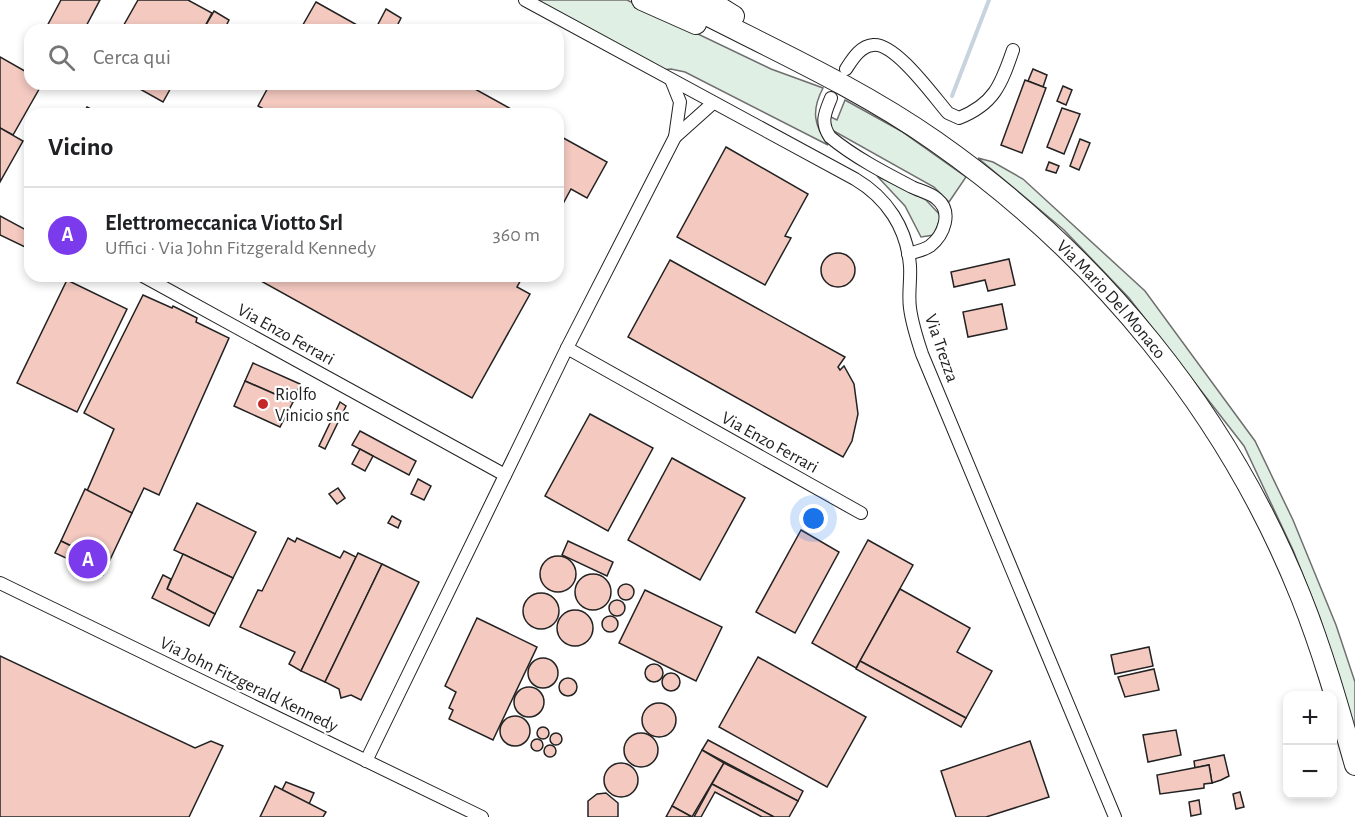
<!DOCTYPE html>
<html lang="it">
<meta charset="utf-8">
<style>
body{margin:0;font-family:"Alegreya Sans",sans-serif;background:#f6f6f6;color:#202124}
.controls{position:absolute;right:18px;bottom:18px;display:grid;overflow:hidden;border-radius:12px;box-shadow:0 3px 9px #0003}
.controls button{width:54px;height:54px;display:grid;place-items:center;padding:0;border:0;border-bottom:2px solid #e0e0e0;background:#fff;color:#202124;font:30px sans-serif}
.you{position:absolute;left:814px;top:519px;width:21px;height:21px;margin:-15px;border:4px solid #fff;border-radius:50%;background:#1a73e8;box-shadow:0 0 0 9px #1a73e833}
.badge{display:grid;place-items:center;width:39px;height:39px;border-radius:50%;background:#7c3aed;color:#fff;font-size:20px;font-weight:700}
.pin{position:absolute;translate:-50% -50%;border:3px solid #fff;box-shadow:0 2px 6px #0006}
.list{margin:0;padding:0;list-style:none}
h2{display:flex;justify-content:space-between;align-items:center;height:78px;margin:0;padding:0 24px;font-size:26px}
h2 small{font-size:20px;font-weight:400;color:#757577}
.list li{display:grid;grid-template-columns:39px 1fr auto;gap:18px;align-items:center;box-sizing:border-box;height:96px;padding:0 24px;border-top:2px solid #e0e0e0}
.list b{display:block;font-size:22px;white-space:nowrap}
.list p{margin:0;font-size:20px;white-space:nowrap;color:#757577}
.list em{font-size:20px;font-style:normal;color:#757577}
.icon{flex:none;width:33px;height:33px;fill:none;stroke:currentColor;stroke-width:2;stroke-linecap:round;stroke-linejoin:round}
.map{position:relative;flex:none;width:1355px;height:817px;overflow:hidden}
.search{position:absolute;background:#fff;box-shadow:0 3px 9px #0003;left:24px;top:24px;width:540px;height:66px;display:flex;align-items:center;gap:15px;box-sizing:border-box;padding:0 21px;border-radius:18px;color:#757577;font-size:22px}
.panel{position:absolute;background:#fff;box-shadow:0 3px 9px #0003;left:24px;top:108px;width:540px;height:174px;border-radius:18px}
.map>svg:first-child{display:block}
.green{fill:#e0efe3;stroke:#6f6f6f;stroke-width:1.5}
.lines{fill:none;stroke-linecap:round;stroke-linejoin:round}
.stream{stroke:#c7d3dd;stroke-width:4}
.building{fill:#f3c9c0;stroke:#222;stroke-width:1.5}
.minor-casing{stroke:#222;stroke-width:14}
.trunk-casing{stroke:#222;stroke-width:22}
.minor{stroke:#fff;stroke-width:12}
.trunk{stroke:#fff;stroke-width:20}
.poi-dot{fill:#c62828;stroke:#fff;stroke-width:2}
.labels{text-anchor:middle;stroke-width:4.5;stroke-linejoin:round;paint-order:stroke}
.street-label{font-size:18px;fill:#222;stroke:#fff}
.poi-label{font-size:18px;fill:#222;stroke:#fff;text-anchor:start}
</style>
<div class="map">
<svg width="1355" height="817" viewBox="0 0 1355 817">
<rect width="100%" height="100%" fill="#fff"/>
<g class="green">
<path d="M534,0H627L771,69L823,88C811,111 814,125 828,145L685,72L671,69L662,70Z"/>
<path d="M845,100L901,131L966,177L949,202L934,187L832,130L827,115L837,120Z"/>
<path d="M978,158L993,162L1023,179L1145,291L1255,441L1293,520L1336,625L1355,682V732L1320,618L1293,550L1244,446L1129,298L1064,230Z"/>
<path d="M877,176L926,200L941,216L934,235L921,237L905,206Z"/>
</g>
<g class="lines">
<path class="stream" d="M952,96L989,0"/>
</g>
<g class="building">
<path d="M61,0H100L84,30H45Z"/>
<path d="M138,0H188L212,13L203,30H121Z"/>
<path d="M316,2L366,30H300Z"/>
<path d="M386,9L401,18L395,30H375Z"/>
<path d="M214,11L229,20L224,30H203Z"/>
<path d="M0,57L30,74V84H42L13,135L0,128Z"/>
<path d="M1033,69L1047,75L1043,87L1028,81Z"/>
<path d="M1025,80L1046,88L1022,153L1001,145Z"/>
<path d="M131,84H173L163,102Z"/>
<path d="M270,84H466L520,114H273L258,106Z"/>
<path d="M1063,86L1072,90L1066,105L1057,101Z"/>
<path d="M87,107L100,114H83Z"/>
<path d="M1062,108L1080,114L1064,154L1047,147Z"/>
<path d="M0,128L23,141L0,182Z"/>
<path d="M558,135L607,162L587,198L571,189L558,213Z"/>
<path d="M1080,139L1090,143L1079,170L1070,166Z"/>
<path d="M726,147L808,194L785,236L791,238L765,285L677,237Z"/>
<path d="M1049,162L1059,166L1056,173L1046,170Z"/>
<path d="M0,216L30,232L25,247L0,235Z"/>
<circle cx="838" cy="270" r="17"/>
<path d="M1009,259L1015,285L988,291L985,280L954,287L951,272Z"/>
<path d="M670,260L845,357L838,367L840,370L844,366L854,384L858,414L852,441L843,457L628,337Z"/>
<path d="M252,276H523L517,287L530,294L472,398Z"/>
<path d="M67,280L127,309L77,412L17,383Z"/>
<path d="M143,295L172,308L173,306L197,318L196,322L229,338L159,495L144,488L132,513L87,491L114,429L84,413Z"/>
<path d="M1002,304L1007,329L968,337L963,312Z"/>
<path d="M253,363L300,384L293,402L245,381Z"/>
<path d="M245,381L293,402L280,427L234,406Z"/>
<path d="M340,402L346,406L325,449L319,446Z"/>
<path d="M590,414L653,448L608,531L545,496Z"/>
<path d="M360,431L416,461L409,475L352,445Z"/>
<path d="M360,449L373,456L365,471L352,464Z"/>
<path d="M672,458L745,498L700,580L628,540Z"/>
<path d="M418,479L431,486L424,500L411,494Z"/>
<path d="M338,488L345,498L337,504L329,494Z"/>
<path d="M85,489L132,513L108,564L61,541Z"/>
<path d="M197,503L256,532L233,578L174,550Z"/>
<path d="M392,516L401,521L398,528L388,523Z"/>
<path d="M801,530L839,552L795,633L756,612Z"/>
<path d="M288,538L295,542L297,538L340,558L344,551L356,557L301,671L289,664L295,652L240,627L258,590L262,591Z"/>
<path d="M868,540L913,565L856,668L812,643Z"/>
<path d="M61,541L108,564L103,575L55,553Z"/>
<path d="M568,541L613,562L607,576L562,555Z"/>
<path d="M358,553L382,564L325,682L301,671Z"/>
<path d="M183,554L233,578L215,614L167,589Z"/>
<circle cx="558" cy="574" r="18"/>
<path d="M382,564L419,582L361,700L351,695L341,698L339,689L325,682Z"/>
<circle cx="593" cy="592" r="18"/>
<path d="M163,575L171,579L167,589L215,614L209,626L152,598Z"/>
<circle cx="626" cy="592" r="8"/>
<path d="M900,589L970,628L957,652L992,671L966,718L860,661Z"/>
<path d="M645,590L722,627L696,681L619,643Z"/>
<circle cx="541" cy="611" r="18"/>
<circle cx="617" cy="608" r="8"/>
<circle cx="575" cy="628" r="18"/>
<circle cx="610" cy="624" r="8"/>
<path d="M477,618L537,647L493,740L449,719L453,710L449,708L456,692L445,686Z"/>
<path d="M1149,647L1153,666L1115,674L1111,655Z"/>
<path d="M0,656L195,748L211,741L223,746L189,817H0Z"/>
<path d="M758,657L866,717L827,787L719,727Z"/>
<circle cx="543" cy="673" r="15"/>
<path d="M860,661L966,718L961,727L856,669Z"/>
<circle cx="654" cy="673" r="9"/>
<path d="M1154,669L1159,690L1125,697L1118,677Z"/>
<circle cx="671" cy="682" r="9"/>
<circle cx="568" cy="687" r="9"/>
<circle cx="529" cy="702" r="15"/>
<circle cx="659" cy="720" r="17"/>
<circle cx="515" cy="731" r="15"/>
<circle cx="543" cy="733" r="6"/>
<path d="M1176,730L1181,755L1148,762L1143,735Z"/>
<circle cx="556" cy="739" r="6"/>
<circle cx="641" cy="750" r="17"/>
<circle cx="537" cy="745" r="6"/>
<path d="M708,740L803,791L798,801L702,750Z"/>
<path d="M1030,741L1049,797L986,817H956L941,771Z"/>
<circle cx="550" cy="751" r="6"/>
<path d="M702,750L724,763L692,817L672,806Z"/>
<path d="M1224,755L1229,776L1221,780L1212,783L1209,765L1195,768L1194,761Z"/>
<path d="M724,763L798,801L789,817H774L712,784Z"/>
<circle cx="621" cy="780" r="17"/>
<path d="M1209,765L1212,783L1204,784V788L1160,794L1157,775Z"/>
<path d="M286,782L314,793L309,804L282,790Z"/>
<path d="M712,784L774,817H762L715,792L701,817H694Z"/>
<path d="M275,786L326,812L323,817H260Z"/>
<path d="M1240,792L1244,807L1236,809L1233,794Z"/>
<path d="M606,793L618,803V817H588V801L597,794Z"/>
<path d="M1199,800L1201,814L1191,816L1189,802Z"/>
<path d="M672,806L692,817H666Z"/>
</g>
<g class="lines">
<defs>
<g id="minor">
<path d="M525,0L855,179C887,198 907,228 910,266C911,280 908,294 910,308C912,324 917,339 922,354L1115,817"/>
<path d="M846,69C852,60 860,46 873,45C895,42 934,97 948,113L959,118C994,104 1001,85 1013,50"/>
<path d="M831,98C825,113 820,122 830,137C854,157 885,173 912,187C920,191 931,193 937,199C953,212 944,235 930,246C924,250 915,252 908,254"/>
<path d="M675,137L713,103"/>
<path d="M143,276L505,475"/>
<path d="M567,348L861,513"/>
<path d="M0,583L482,817"/>
<path d="M366,761L567,348L675,137L680,102L672,82"/>
</g>
<g id="trunk">
<path d="M642,0L696,24"/>
<path id="s1" d="M677,0C763,45 855,85 935,141C1098,255 1227,412 1301,597C1323,652 1339,709 1355,765"/>
<path d="M708,0L734,16"/>
</g>
</defs>
<use href="#minor" class="minor-casing"/>
<use href="#trunk" class="trunk-casing"/>
<use href="#minor" class="minor"/>
<use href="#trunk" class="trunk"/>
</g>
<circle class="poi-dot" cx="263" cy="404" r="6"/>
<g class="labels">
<g class="street-label">
<text dy="6" stroke="none"><textPath href="#s1" startOffset="532">Via Mario Del Monaco</textPath></text>
<text transform="translate(286 334) rotate(29)" y="6">Via Enzo Ferrari</text>
<text transform="translate(942 348) rotate(71)" y="6">Via Trezza</text>
<text transform="translate(770 442) rotate(29)" y="6">Via Enzo Ferrari</text>
<text transform="translate(249 684) rotate(26)" y="6">Via John Fitzgerald Kennedy</text>
</g>
<g class="poi-label">
<text x="275" y="400">Riolfo<tspan x="275" dy="21">Vinicio snc</tspan></text>
</g>
</g>
</svg>
<div class="controls">
<button>+</button>
<button>−</button>
</div>
<div class="you"></div>
<div class="pin badge" style="left:88px;top:559px">A</div>
<div class="search"><svg class="icon" aria-label="search" viewBox="0 0 24 24"><circle cx="10" cy="10" r="6"/><path d="M15 15l6 6"/></svg>Cerca qui</div>
<section class="panel">
<h2>Vicino<small></small></h2>
<ul class="list">
<li><span class="badge">A</span><div><b>Elettromeccanica Viotto Srl</b><p>Uffici · Via John Fitzgerald Kennedy</p></div><em>360 m</em></li>
</ul>
</section>
</div>
